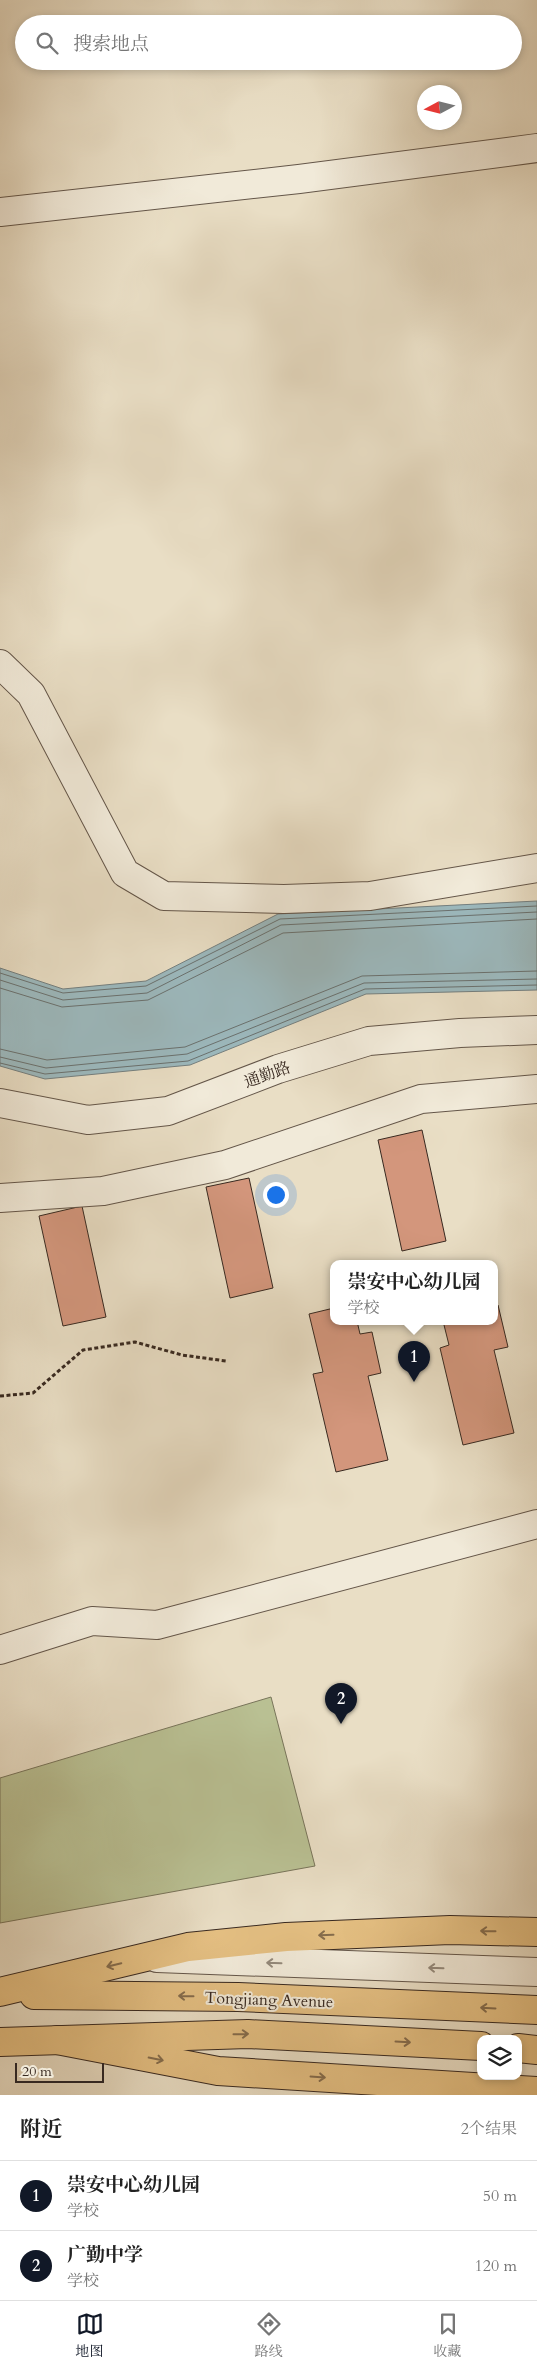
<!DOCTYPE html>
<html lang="zh">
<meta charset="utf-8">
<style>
body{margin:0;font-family:Cardo,"Noto Serif SC",serif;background:#f6f6f6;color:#222}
.controls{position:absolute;right:15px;bottom:15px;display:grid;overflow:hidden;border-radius:10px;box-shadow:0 2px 8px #0003}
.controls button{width:45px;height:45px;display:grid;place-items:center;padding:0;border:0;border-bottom:1px solid #e0e0e0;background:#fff;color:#222;font:25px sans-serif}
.compass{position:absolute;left:417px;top:85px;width:45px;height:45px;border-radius:50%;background:#fff;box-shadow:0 2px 8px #0003;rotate:263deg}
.scale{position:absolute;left:15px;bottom:12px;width:89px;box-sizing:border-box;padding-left:5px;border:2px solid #382920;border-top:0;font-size:14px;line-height:18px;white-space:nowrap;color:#382920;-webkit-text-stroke:4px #f1ead9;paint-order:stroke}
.you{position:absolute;left:275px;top:1194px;width:18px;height:18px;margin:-12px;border:4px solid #fff;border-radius:50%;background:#1a73e8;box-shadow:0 0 0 8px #1a73e833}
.badge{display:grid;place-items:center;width:32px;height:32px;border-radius:50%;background:#111827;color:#fff;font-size:16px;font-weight:700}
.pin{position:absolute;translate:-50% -41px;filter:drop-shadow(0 1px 2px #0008)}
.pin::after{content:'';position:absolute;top:26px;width:18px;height:15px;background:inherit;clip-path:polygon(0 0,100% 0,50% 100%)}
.popup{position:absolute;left:330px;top:1260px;width:168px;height:65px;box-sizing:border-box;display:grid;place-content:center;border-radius:10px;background:#fff;filter:drop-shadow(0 1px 4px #0005);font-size:16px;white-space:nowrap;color:#767676}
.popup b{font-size:19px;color:#222}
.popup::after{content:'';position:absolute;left:50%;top:100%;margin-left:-10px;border:10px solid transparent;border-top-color:#fff}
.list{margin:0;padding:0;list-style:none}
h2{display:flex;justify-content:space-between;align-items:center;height:65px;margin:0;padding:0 20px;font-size:21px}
h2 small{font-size:16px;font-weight:400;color:#767676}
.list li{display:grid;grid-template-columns:32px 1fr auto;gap:15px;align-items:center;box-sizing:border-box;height:70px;padding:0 20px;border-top:1px solid #e0e0e0}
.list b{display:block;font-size:19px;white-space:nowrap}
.list p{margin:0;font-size:16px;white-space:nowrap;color:#767676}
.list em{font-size:16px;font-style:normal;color:#767676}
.icon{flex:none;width:28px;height:28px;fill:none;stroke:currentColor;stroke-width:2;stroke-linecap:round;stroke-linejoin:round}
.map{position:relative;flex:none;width:537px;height:2095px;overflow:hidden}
.search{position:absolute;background:#fff;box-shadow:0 2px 8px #0003;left:15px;right:15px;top:15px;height:55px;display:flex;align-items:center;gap:12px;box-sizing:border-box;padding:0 18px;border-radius:28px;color:#767676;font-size:19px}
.sheet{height:205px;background:#fff}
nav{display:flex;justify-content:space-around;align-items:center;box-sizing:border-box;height:70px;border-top:1px solid #e0e0e0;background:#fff;font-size:14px;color:#767676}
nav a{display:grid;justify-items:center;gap:2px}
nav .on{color:#111827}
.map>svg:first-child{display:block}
.park{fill:#b9c093;stroke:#78745a}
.water{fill:#9cb9be;stroke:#747f7f}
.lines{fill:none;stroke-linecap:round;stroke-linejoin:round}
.shore{stroke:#6a716f;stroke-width:1}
.building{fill:#d3967c;stroke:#382920}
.minor-casing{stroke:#645649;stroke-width:30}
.highway-casing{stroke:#382920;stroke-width:30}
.path{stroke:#382920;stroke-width:3;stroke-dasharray:4 2.5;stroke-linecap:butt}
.minor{stroke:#f1ead9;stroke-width:28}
.highway{stroke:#e4bf82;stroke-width:28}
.oneway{stroke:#856c4c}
.oneway2{stroke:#948a7c}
.labels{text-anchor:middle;stroke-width:4;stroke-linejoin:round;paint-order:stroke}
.street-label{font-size:16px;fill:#382920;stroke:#f1ead9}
</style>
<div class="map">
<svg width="537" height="2095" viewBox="0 0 537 2095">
<rect width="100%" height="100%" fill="#e9dec5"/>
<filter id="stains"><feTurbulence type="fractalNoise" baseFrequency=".004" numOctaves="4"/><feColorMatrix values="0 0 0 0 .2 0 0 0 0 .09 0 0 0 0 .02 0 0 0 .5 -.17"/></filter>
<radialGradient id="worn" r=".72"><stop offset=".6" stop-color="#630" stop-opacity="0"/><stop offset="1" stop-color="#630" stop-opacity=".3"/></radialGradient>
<path class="park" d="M271,1697L315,1866L0,1923V1778Z"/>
<path class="water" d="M537,901V990L366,994L190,1065L45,1079L0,1066V968L63,989L146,981L278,914Z"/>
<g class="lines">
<g class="shore">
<path d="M0,973L63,993L146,986L280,919L537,906"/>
<path d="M0,980L63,1000L147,993L281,925L537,912"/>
<path d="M0,988L62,1007L148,1000L283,933L537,919"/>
<path d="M0,1049L47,1060L185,1047L362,976L537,971"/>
<path d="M0,1057L46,1068L187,1054L364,983L537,979"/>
<path d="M0,1063L45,1074L188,1061L365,989L537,985"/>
</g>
</g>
<g class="building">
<path d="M422,1130L446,1241L402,1251L378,1140Z"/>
<path d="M249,1178L273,1288L230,1298L206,1187Z"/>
<path d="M82,1206L106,1317L63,1326L39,1216Z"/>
<path d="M498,1305L508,1347L494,1350L514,1433L463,1445L440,1348L449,1345L443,1321H494V1306Z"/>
<path d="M334,1308V1321H357L360,1334L372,1332L381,1373L368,1376L388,1460L336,1472L313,1374L323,1372L309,1314Z"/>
</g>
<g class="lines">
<defs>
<g id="minor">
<path d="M0,212L299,179L537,148"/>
<path d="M0,664L31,694L125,873L164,896L284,899L370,896L537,868"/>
<path d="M0,1103L88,1120L168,1111L278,1069L369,1041L460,1033L537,1030"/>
<path d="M0,1198L103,1191L225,1165L421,1099L537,1089"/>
<path d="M0,1650L92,1621L157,1625L537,1524"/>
<path d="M157,1958L537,1972"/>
</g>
<g id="highway">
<path d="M0,1992L188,1947L286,1937L450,1930L537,1932"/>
<path d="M34,1995L238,1997L537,2010"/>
<path d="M57,2040L218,2071L537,2091"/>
<path d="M0,2042L248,2034L481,2046"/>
<path d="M518,2048L537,2050"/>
</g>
</defs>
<use href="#minor" class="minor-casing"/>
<use href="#highway" class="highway-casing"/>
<path class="path" d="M0,1396L33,1393L83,1350L135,1342L182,1355L226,1361"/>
<use href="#minor" class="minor"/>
<use href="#highway" class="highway"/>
</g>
<defs><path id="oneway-shaft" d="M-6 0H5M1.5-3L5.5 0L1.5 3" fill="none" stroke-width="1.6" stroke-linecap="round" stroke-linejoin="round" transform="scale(1.25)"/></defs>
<g class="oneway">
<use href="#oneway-shaft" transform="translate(488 1931) rotate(-179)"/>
<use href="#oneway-shaft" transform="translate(326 1935) rotate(178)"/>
<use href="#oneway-shaft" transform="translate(114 1965) rotate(167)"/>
<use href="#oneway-shaft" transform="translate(186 1996) rotate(-179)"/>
<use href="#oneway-shaft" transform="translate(488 2008) rotate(-177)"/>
<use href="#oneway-shaft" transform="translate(241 2034) rotate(-1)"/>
<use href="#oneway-shaft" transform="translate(403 2042) rotate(3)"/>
<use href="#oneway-shaft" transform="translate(156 2059) rotate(11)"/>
<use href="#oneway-shaft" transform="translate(318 2077) rotate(4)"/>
</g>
<g class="oneway2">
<use href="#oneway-shaft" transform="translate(274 1963) rotate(-178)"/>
<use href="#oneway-shaft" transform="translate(436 1968) rotate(-178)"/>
</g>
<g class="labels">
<g class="street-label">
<text transform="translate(267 1074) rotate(-20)" y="6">通勤路</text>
<text transform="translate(269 1999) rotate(2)" y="6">Tongjiang Avenue</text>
</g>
</g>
<rect width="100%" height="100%" filter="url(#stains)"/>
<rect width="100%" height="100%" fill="url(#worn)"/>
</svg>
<div class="controls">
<button><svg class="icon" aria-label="layers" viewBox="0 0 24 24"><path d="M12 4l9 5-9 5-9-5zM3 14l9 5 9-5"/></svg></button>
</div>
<svg class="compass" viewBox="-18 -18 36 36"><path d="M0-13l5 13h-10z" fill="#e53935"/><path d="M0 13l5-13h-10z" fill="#767676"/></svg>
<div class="scale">20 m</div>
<div class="you"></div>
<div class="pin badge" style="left:414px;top:1382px">1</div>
<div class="popup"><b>崇安中心幼儿园</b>学校</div>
<div class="pin badge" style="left:341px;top:1724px">2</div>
<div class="search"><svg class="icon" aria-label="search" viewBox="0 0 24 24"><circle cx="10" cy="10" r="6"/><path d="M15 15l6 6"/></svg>搜索地点</div>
</div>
<section class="sheet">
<h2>附近<small>2个结果</small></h2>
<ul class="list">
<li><span class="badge">1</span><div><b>崇安中心幼儿园</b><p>学校</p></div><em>50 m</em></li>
<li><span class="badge">2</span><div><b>广勤中学</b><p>学校</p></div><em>120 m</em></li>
</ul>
</section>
<nav>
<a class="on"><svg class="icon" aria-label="map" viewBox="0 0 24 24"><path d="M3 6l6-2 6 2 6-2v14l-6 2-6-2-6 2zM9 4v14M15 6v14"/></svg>地图</a>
<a><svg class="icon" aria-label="directions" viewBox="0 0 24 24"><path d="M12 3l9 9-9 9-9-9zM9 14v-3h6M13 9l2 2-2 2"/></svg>路线</a>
<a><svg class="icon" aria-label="saved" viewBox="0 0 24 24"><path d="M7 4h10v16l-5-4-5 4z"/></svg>收藏</a>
</nav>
